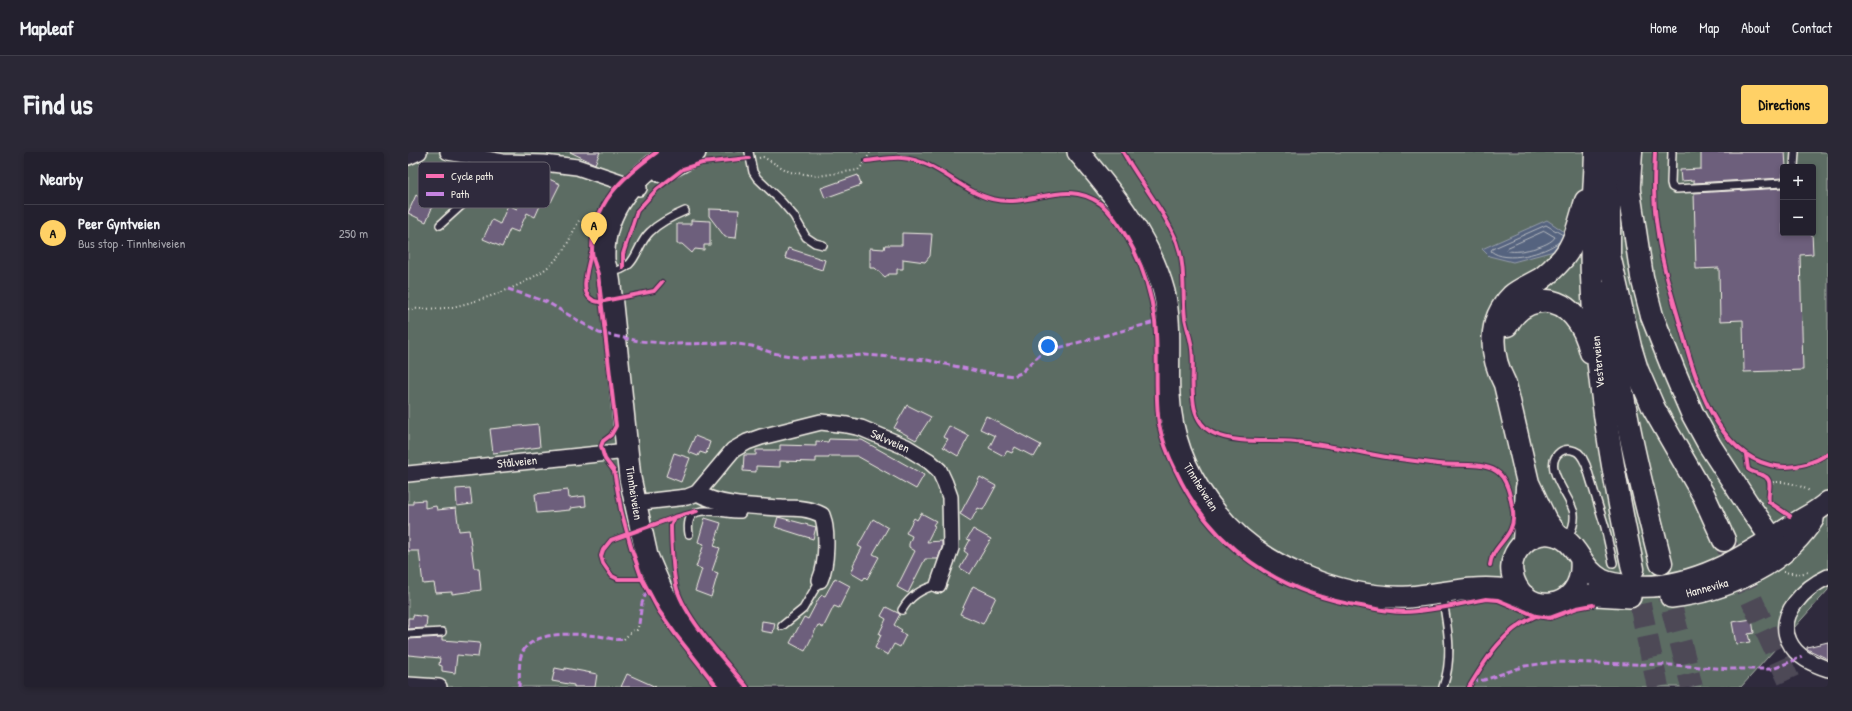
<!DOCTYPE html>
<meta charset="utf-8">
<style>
body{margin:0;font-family:"Patrick Hand",sans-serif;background:#2b2836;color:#f1f3f6}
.controls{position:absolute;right:12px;top:12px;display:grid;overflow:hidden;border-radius:4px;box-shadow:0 2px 6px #0003}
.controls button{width:36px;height:36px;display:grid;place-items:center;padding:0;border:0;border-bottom:1px solid #403e4a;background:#23202e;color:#f1f3f6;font:20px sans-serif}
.you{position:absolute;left:640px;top:194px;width:14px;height:14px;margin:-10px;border:3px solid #fff;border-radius:50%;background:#1a73e8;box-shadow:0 0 0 6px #1a73e833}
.badge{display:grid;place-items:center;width:26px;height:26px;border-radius:50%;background:#ffd166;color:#111;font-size:13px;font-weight:700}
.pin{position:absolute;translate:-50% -33px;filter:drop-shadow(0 1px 2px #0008)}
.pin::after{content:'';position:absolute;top:21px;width:14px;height:12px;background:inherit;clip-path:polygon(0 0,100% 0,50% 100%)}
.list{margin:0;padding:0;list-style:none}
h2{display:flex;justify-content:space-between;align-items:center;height:52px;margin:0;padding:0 16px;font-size:17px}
h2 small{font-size:13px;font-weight:400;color:#a3a3aa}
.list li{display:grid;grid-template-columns:26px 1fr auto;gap:12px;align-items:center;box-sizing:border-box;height:56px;padding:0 16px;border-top:1px solid #403e4a}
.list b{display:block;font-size:15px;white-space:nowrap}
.list p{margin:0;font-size:13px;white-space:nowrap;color:#a3a3aa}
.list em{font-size:13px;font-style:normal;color:#a3a3aa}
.map{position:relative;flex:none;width:1420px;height:535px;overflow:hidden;border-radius:4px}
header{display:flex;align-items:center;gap:24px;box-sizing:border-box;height:56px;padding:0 20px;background:#23202e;border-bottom:1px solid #403e4a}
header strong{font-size:19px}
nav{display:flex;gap:22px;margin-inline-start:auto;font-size:14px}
.intro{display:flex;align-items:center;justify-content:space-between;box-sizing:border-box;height:96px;padding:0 24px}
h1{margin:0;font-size:28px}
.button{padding:10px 18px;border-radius:4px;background:#ffd166;color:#111;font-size:14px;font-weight:700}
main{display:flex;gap:24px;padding:0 24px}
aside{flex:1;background:#23202e;border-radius:4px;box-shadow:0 2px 6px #0003}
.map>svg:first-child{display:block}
.green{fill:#5c6c64;stroke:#a8aea6;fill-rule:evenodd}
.water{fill:#55637f;stroke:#959ca9}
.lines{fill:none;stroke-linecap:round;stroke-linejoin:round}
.shore{stroke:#b4b8be;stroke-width:1}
.building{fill:#6d5f7b;stroke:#f4f1e8}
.primary-tunnel{stroke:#4d4857;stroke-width:22;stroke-dasharray:22 11;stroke-linecap:butt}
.highway-tunnel{stroke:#4d4857;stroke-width:22;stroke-dasharray:22 11;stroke-linecap:butt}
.lane-casing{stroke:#f4f1e8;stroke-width:10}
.street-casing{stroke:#f4f1e8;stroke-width:18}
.secondary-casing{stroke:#f4f1e8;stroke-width:24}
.primary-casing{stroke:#f4f1e8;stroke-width:25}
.highway-casing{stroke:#f4f1e8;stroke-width:25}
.path{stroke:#f4f1e8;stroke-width:2;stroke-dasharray:1 3;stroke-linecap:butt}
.lane{stroke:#2f2a3d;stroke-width:7}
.street{stroke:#2f2a3d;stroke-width:15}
.secondary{stroke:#2f2a3d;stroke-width:21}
.primary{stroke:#2f2a3d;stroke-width:22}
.highway{stroke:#2f2a3d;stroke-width:22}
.quiet{stroke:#c483df;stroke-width:3;stroke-dasharray:6 3;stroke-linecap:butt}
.cycleway-casing{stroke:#2f2a3d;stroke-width:6}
.cycleway{stroke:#f96db3;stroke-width:4}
.labels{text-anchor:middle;stroke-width:3;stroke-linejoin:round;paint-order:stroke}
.street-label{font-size:12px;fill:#f4f1e8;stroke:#2f2a3d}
.key{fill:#2f2a3d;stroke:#6a6670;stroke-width:1}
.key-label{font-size:11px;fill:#f4f1e8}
</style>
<header>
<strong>Mapleaf</strong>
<nav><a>Home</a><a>Map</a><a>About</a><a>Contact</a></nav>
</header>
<div class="intro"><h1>Find us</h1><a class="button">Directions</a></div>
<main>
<aside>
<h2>Nearby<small></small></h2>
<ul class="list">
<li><span class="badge">A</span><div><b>Peer Gyntveien</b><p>Bus stop · Tinnheiveien</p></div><em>250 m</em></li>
</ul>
</aside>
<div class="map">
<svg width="1420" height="535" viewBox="0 0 1420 535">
<rect width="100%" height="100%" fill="#2f2a3d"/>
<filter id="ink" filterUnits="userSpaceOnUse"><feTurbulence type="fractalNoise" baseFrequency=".025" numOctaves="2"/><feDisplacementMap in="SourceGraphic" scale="8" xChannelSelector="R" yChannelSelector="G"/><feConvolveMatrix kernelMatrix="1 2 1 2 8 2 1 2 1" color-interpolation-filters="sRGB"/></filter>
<g filter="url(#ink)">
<path class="green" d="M0,0H1420V438L1333,535H0ZM1375,15H1405V81H1375Z"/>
<path class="water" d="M1139,68L1164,85L1146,99L1105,110L1081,104L1074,97Z"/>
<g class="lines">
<g class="shore">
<path d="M1137,79L1147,85C1143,94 1107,103 1098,98L1099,96Z"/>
<path d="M1151,90C1137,101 1098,112 1083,99L1084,97L1138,73L1155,83"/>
</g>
</g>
<g class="building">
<path d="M162,0H192L187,12Z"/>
<path d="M1293,0H1377L1378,15H1375V26L1286,31V28L1273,29L1272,18L1293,17Z"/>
<path d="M28,11L40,15L41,13L59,21L51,40L42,36L34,55L26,51L18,70L0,61L8,43L11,45Z"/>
<path d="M81,19L90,23L92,20L101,24L102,21L127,31L130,22L152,32L143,50L135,47L127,65L119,61L110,80L102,77L94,95L75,87L84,68L92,72L100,53L109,57L116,39L99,32L96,39L76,30Z"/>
<path d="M450,23L453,33L417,46L413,36Z"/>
<path d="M1375,36V81H1404L1405,102L1392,103L1395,218L1336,220L1335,168L1312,169L1311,116L1288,117L1286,41Z"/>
<path d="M301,57L331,58L328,86L317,85L301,64Z"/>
<path d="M283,68L302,69V93H296V98L287,97L284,101L274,92H269V72H283Z"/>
<path d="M494,81L524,82L522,104L517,110L495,107V117H489V122H481L477,125L467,116H462V96L476,97L477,93H494Z"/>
<path d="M380,96L417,108L414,118L377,106Z"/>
<path d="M499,253L523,265L508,288L486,276Z"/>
<path d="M578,264L633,293L626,305L607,295L604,301L599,299L596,304L581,296L587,284L572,277Z"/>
<path d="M130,272L132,295L85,301L82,277Z"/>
<path d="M541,274L561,284L550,304L535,295L540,287L535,285Z"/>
<path d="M287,284L302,290L298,302L292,300L290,304L280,300Z"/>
<path d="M421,287L454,288L516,323L508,337L449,304H421V306H408V310L372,309V315L348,314V320L335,319L336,303H348V298H372V293L408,294V289L420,290Z"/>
<path d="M266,301L282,306L273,330L258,324Z"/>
<path d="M572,325L588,334L575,358L570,356L563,369L552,362Z"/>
<path d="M62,336L64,352L49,354L48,337Z"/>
<path d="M160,338L161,346L177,344L178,354L162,356V358L129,361L127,342Z"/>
<path d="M17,348V356L28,354L29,358L48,356L51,379L61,378L66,416H71L73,438L44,442V440L28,441L26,431L15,432L11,399H0V352H5V349Z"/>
<path d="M513,361L528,369L525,373L527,374L519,390L534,389V395L530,407H517L500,441L489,435L507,399L501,395V392L504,384L498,381L506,366L509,368Z"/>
<path d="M370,365L408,375L405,387L367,375Z"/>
<path d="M297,366L313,371L306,394L312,396L304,419L310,421L303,445L287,439L294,417L288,415L296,392L290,390Z"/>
<path d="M465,367L480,376L465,402L471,405L459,427L457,425L455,428L443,421L446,414L445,413L454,396L450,394Z"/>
<path d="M565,377L583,387L562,422L552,416L560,402L556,399L562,388L559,387Z"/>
<path d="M427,426L442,434L431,456L426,454L415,476L410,473L397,499L382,491L396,465L400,467L411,446L414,443L417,444Z"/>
<path d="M565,434L588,445L575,472L552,462Z"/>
<path d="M478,455L492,462L486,473L494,478L492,480L498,483L492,495L486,492L480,503L467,496L473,483L471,482L478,467L473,464Z"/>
<path d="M5,463L19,465L18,476L0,477V466H5Z"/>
<path d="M1344,467L1346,481L1340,482L1342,490L1328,492L1324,470Z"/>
<path d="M354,469L367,471L365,481L353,479Z"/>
<path d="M34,485V488L72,491L70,505L49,503L47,521L34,519V514L31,513L32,506L0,503V487Z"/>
<path d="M1420,490V507L1399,497V495Z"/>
<path d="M147,516L157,518V516L189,522L187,535H166V533L144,529Z"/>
<path d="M219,522L248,535H213Z"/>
</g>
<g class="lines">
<path class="primary-tunnel" d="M1256,426L1284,535"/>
<g class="highway-tunnel">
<path d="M1316,388L1384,535"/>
<path d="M1225,420L1250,535"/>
</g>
<defs>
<g id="lane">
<path d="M341,0L345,20L349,26L373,49L386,64L398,85L407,91L415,93"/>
<path d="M1264,0L1263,31L1264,35L1268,37L1375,31"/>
<path d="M1386,15L1387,0"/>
<path d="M32,73L66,42L80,8"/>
<path d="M202,120C231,117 226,95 242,80C251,71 265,64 277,59"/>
<path d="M281,382C275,346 312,363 333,362L337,354"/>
<path d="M1159,388C1163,379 1167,372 1166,362C1164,345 1132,315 1152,300C1156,297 1162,297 1167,299C1173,301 1175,307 1178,313L1197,375L1205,411"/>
<path d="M1034,442C1039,473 1046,504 1035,535"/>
<path d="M494,458C502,444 515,436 530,433"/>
<path d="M374,474L395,457L412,428"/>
<path d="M0,482L34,480"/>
</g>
<g id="street">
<path d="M40,0L95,10L136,11L169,15L231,36"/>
<path d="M0,5L11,0"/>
<path d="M0,322L219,299"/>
<path d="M289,341C315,355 345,354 374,356C388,356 401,356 414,363C420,378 419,413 412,428"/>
<path d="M226,351L279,345L289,341L325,298L339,290L353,285L413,270L439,273L453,276L498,295L521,309L531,318L537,331L542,345L543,396L530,433"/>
<path d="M1420,425C1398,435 1368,462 1381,489C1388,505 1405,512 1420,517"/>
<path d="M0,533L31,535"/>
</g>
<g id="secondary">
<path d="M266,0C226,22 194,59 196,107C196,113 199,117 200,122C202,129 202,136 203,143L222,326L239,404L254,439L270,466L325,535"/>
<path d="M670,0C705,41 742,87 756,140C764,174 759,209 761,243C765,322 819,392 890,422C924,437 965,447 1001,445C1030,443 1061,434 1090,437C1099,438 1109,442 1118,445"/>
<path d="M254,20L280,6L287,0"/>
<path d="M1173,409C1177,462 1111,467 1104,420C1101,399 1122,380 1142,382C1170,385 1171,417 1194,428C1204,433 1216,433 1227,434C1285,438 1336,405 1382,375C1395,366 1408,361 1420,350"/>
<path d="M1161,445L1188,443L1222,445"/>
<path d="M1263,445C1317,439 1375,414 1405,367"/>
</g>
<path id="primary" d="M1203,138C1207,231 1230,321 1253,411"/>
<g id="highway">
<path d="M1188,0C1187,41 1182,83 1184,124C1188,223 1204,320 1225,417"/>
<path d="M1205,0L1201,45V103L1222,195L1229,218L1246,257L1296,344L1316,388"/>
<path d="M1220,33L1234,125L1244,164L1266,219L1284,261L1302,294L1339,351L1374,401"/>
<path d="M1220,47L1223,0"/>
<path d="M1099,173C1113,147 1145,139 1166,164C1174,173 1180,187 1183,200"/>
<path d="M1149,383L1137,367L1120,331L1097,232C1082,203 1079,169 1104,144C1112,137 1123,133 1133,127C1141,121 1148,114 1155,106C1168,90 1172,68 1178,49"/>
<path d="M1116,390L1119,336"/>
</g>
</defs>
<use href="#lane" class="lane-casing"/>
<use href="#street" class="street-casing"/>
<use href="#secondary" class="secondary-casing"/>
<use href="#primary" class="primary-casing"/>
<use href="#highway" class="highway-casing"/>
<g class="path">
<path d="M351,6L355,5L382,20L410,24L450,18L458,9L462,0"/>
<path d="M0,157C15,156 34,158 49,154C81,146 130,130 151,104C160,94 165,78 172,67"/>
<path d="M1361,331C1375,328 1391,332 1403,340"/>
<path d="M1375,420L1391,422L1400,420"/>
<path d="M216,487L225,478H229L231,472"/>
</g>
<use href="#lane" class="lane"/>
<use href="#street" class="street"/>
<use href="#secondary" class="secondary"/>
<use href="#primary" class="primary"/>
<use href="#highway" class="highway"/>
<g class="quiet">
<path d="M100,137L139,150L191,181L231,189L267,192L321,191L344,194L365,201L395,206L457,203L519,208L573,220L605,224L613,221L635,200L747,170"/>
<path d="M231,472L234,451L240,437"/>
<path d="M1064,529L1076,528L1117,514L1146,510L1263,513L1323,517H1365L1394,505"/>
<path d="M111,535C112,525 110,510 114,501C126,477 169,482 191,484C199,485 207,489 216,487"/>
</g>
<defs>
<g id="cycleway">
<path d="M249,0C214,25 184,52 184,98C184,106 188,115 190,122L208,274L203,283L195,289L193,294L195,301L197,307L206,319L213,358L223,395L234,427L251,459L268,483L309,535"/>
<path d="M715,0C732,30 756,58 769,90C778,115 774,141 777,166C779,177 783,187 784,197C788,224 775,266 805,281C830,293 861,287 888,290C915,292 941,298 967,303C988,307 1009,309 1030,312C1046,314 1074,310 1088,319C1100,326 1103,348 1105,360C1108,386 1084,392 1082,413"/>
<path d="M1247,0C1246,25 1245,50 1249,75C1253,109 1263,140 1272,172C1286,221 1305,299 1362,313C1383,318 1402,313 1420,302"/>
<path d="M458,9C470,8 483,5 494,6C528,8 552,39 584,47C624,57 656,25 693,52C703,61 711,72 718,84C733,109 743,139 747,169C751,203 746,238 751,272C754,288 761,305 768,319C803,395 871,441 953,454C967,457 982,460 997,460C1024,459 1051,452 1078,447L1090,448L1128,464L1142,466L1169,456L1185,453"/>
<path d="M183,101C180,117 168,147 191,150L246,139L254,130"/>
<path d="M215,116V102L229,59L249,37L275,17L294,11L341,6"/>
<path d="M1338,303L1340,317C1346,322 1353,321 1358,325C1365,330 1359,342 1361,350L1382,364"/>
<path d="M289,359L267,365L263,373C263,388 265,423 269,437C278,467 318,510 339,535"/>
<path d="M234,427H210L204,424L195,411L193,404L195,398L203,388L267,365"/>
<path d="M1061,535C1078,507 1096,477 1128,464"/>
</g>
</defs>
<use href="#cycleway" class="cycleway-casing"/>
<use href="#cycleway" class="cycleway"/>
</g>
</g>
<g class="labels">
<g class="street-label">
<text transform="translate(1190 210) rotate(-95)" y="4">Vesterveien</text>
<text transform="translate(482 289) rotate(24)" y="4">Sølvveien</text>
<text transform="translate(109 310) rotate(-6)" y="4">Stålveien</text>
<text transform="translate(793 335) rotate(58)" y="4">Tinnheiveien</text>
<text transform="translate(226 341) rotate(81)" y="4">Tinnheiveien</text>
<text transform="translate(1299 436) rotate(-15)" y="4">Hannevika</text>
</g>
</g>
<rect x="10" y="10" width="132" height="46" rx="6" class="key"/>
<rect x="18" y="22" width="18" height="4" fill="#f96db3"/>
<rect x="18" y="40" width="18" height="4" fill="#c483df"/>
<g class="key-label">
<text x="43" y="28">Cycle path</text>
<text x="43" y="46">Path</text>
</g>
</svg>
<div class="controls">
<button>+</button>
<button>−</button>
</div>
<div class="you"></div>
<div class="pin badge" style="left:186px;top:93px">A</div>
</div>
</main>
